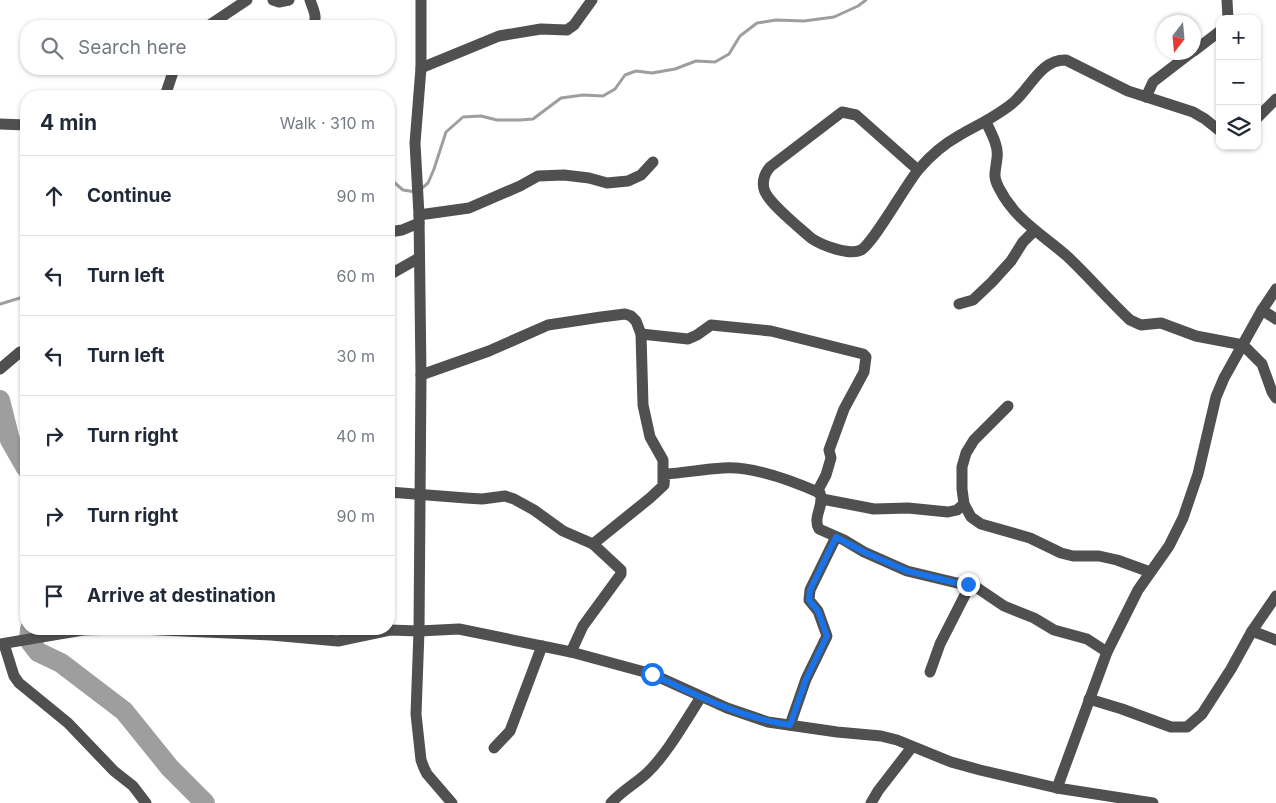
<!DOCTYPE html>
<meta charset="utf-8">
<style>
body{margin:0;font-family:Inter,sans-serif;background:#f2f2f3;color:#1f2937}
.controls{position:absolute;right:15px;top:15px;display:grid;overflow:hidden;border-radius:10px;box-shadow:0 1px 4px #0004}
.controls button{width:45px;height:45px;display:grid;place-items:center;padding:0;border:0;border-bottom:1px solid #e0e1e3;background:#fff;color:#1f2937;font:25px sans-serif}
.compass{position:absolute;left:1156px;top:15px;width:45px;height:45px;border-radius:50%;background:#fff;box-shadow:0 1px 4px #0004;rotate:196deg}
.stop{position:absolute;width:15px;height:15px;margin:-11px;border:4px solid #1a73e8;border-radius:50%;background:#fff}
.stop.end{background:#1a73e8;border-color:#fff;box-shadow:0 1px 5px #0008}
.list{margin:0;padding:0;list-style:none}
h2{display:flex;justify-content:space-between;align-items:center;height:65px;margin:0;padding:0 20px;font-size:21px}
h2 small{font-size:16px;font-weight:400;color:#747a83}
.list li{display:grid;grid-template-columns:32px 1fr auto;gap:15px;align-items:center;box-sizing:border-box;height:80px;padding:0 20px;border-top:1px solid #e0e1e3}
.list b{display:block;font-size:19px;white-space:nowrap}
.list em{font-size:16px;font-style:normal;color:#747a83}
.icon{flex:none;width:28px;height:28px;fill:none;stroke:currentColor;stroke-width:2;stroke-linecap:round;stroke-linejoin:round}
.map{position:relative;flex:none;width:1276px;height:803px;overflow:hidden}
.search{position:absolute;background:#fff;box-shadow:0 1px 4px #0004;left:20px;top:20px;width:375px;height:55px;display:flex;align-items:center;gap:12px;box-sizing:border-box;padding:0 18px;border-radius:20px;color:#747a83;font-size:19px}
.panel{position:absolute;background:#fff;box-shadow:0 1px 4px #0004;left:20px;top:90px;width:375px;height:545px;border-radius:20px}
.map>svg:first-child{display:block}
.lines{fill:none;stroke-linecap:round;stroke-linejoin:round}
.stream{stroke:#9e9e9e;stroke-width:3}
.river{stroke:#9e9e9e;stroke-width:20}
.minor{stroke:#505050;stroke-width:11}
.route{stroke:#1a73e8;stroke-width:6}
</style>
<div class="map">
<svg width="1276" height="803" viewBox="0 0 1276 803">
<rect width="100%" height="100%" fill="#fff"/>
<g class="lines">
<g class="stream">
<path d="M389,178L403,190L416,192"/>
<path d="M421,189L428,183L434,169L446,132L463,117L481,116L497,120H520L533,119L561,98L583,95L603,96L615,89L625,75L636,71L652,73L675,69L696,61L715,62L729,54L740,36L757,23L776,20L804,21L834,17L858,6L866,0"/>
<path d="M0,304L20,298L26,294"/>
</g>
<g class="river">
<path d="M0,400L10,440L26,468"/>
<path d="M30,629L29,640L38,652L61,663L124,711L170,768L205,803"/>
</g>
<g class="minor">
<path d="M273,0L279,2L289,0"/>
<path d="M310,0C313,9 318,17 313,26"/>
<path d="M421,0V68L415,143L419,215L421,375L419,631L416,714L421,760L424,768L427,774L452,803"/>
<path d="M1227,0L1228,19"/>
<path d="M208,26L247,0"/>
<path d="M1194,51L1220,31"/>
<path d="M421,68L499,36L541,29L567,30L574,25L592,0"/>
<path d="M165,96L174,69"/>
<path d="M1146,97L1153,82L1192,52"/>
<path d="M1257,118L1276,99"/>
<path d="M986,122C991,133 999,146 997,158C996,170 992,176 999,188C1015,220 1042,234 1068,257C1089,277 1108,299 1130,320L1141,325L1161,323L1196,336L1243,345L1262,364L1272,392L1276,398"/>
<path d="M0,124L26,125"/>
<path d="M918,170L856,115L842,112L770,167C765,173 762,181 764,189C767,202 800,228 811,238C821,245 849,256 861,250C873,244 906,184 919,169C930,156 944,144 960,135C979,124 998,116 1015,101C1031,86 1042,59 1066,60L1128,91L1193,112L1205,119L1220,131"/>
<path d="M419,215L469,208L520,186L538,176L564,175L589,178L607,183L628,181L641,175L653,162"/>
<path d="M389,232L402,230L419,223"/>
<path d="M389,275L419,258"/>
<path d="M959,304L973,300L992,282L1011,261L1023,242L1034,231"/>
<path d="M1262,310L1276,319"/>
<path d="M641,334L688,339L697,335L711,325L771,331L863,354L866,357L864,372L844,409L829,450L831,458L826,475L817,492"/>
<path d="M0,369L20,352L26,351"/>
<path d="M421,375L489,351L548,325L601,317L625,314L631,316L636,321L641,334L643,405L650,437L663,460V482"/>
<path d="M1008,406L974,440L966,453L962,467V489L964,504L971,517L981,524L1030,538L1061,553L1073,556H1099L1117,560L1150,572"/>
<path d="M389,492L466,498L482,499L505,496L514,499L534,510L563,531L593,544L621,570V574L583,626L571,652"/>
<path d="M822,499L874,509L908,508L948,512L957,510L964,504"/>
<path d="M593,544L650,498L664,485L665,474C684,473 703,469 723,468C753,466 793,481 820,493C825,505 812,517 819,529L844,540L864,552L907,571L957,583L973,585L1004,606L1034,618L1054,630L1087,639L1107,652"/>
<path d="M139,629L271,635L338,641L390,630L419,631L459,629L571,652L652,674L727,708L768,722L837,732L881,736L897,740L951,762L980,770L1057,788L1153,803"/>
<path d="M1252,631L1276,640"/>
<path d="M0,644L83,630L116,629"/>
<path d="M4,644L14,676L19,683L68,723L114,771L133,786L146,803"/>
<path d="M930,672L940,644L968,589V583"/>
<path d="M1089,699L1122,709L1171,727H1187L1202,714L1231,669L1252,631L1276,596"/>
<path d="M790,725L806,679L827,636L818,611L809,600L810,590L836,537"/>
<path d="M494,748L510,731L542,646"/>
<path d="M1057,788L1107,652L1138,590L1169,546L1183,518L1198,474L1216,397L1224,378L1262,310L1276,289"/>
<path d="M611,803C622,791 635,784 647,773C667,754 686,720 701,697"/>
<path d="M871,803L878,791L912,747"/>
</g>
</g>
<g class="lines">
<path class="route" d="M652,674C696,695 741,718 790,725L806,679L827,636L818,611L809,600L810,590L836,537L864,552L907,571L957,583L968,584"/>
</g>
</svg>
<div class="controls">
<button>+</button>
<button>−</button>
<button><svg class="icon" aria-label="layers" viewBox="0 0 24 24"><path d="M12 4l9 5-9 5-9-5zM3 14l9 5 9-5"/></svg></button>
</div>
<svg class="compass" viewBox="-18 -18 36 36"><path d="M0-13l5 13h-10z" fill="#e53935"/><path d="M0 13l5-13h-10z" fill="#747a83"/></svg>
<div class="stop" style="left:652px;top:674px"></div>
<div class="stop end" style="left:968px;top:584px"></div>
<div class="search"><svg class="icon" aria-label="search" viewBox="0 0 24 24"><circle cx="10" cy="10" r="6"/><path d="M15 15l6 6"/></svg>Search here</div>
<section class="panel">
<h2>4 min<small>Walk · 310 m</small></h2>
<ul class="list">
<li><svg class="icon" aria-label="ahead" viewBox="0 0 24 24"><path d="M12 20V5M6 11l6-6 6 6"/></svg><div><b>Continue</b></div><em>90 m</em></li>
<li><svg class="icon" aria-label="left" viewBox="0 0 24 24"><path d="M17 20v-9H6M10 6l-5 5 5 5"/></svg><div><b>Turn left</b></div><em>60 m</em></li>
<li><svg class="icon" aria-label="left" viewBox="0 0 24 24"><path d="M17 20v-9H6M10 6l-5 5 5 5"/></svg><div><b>Turn left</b></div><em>30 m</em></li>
<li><svg class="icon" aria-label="right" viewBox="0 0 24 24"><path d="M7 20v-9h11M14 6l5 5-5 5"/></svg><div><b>Turn right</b></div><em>40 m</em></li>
<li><svg class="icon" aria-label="right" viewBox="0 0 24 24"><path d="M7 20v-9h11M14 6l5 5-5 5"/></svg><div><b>Turn right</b></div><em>90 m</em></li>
<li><svg class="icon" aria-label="arrive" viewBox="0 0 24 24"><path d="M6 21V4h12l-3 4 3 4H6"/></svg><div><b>Arrive at destination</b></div></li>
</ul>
</section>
</div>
